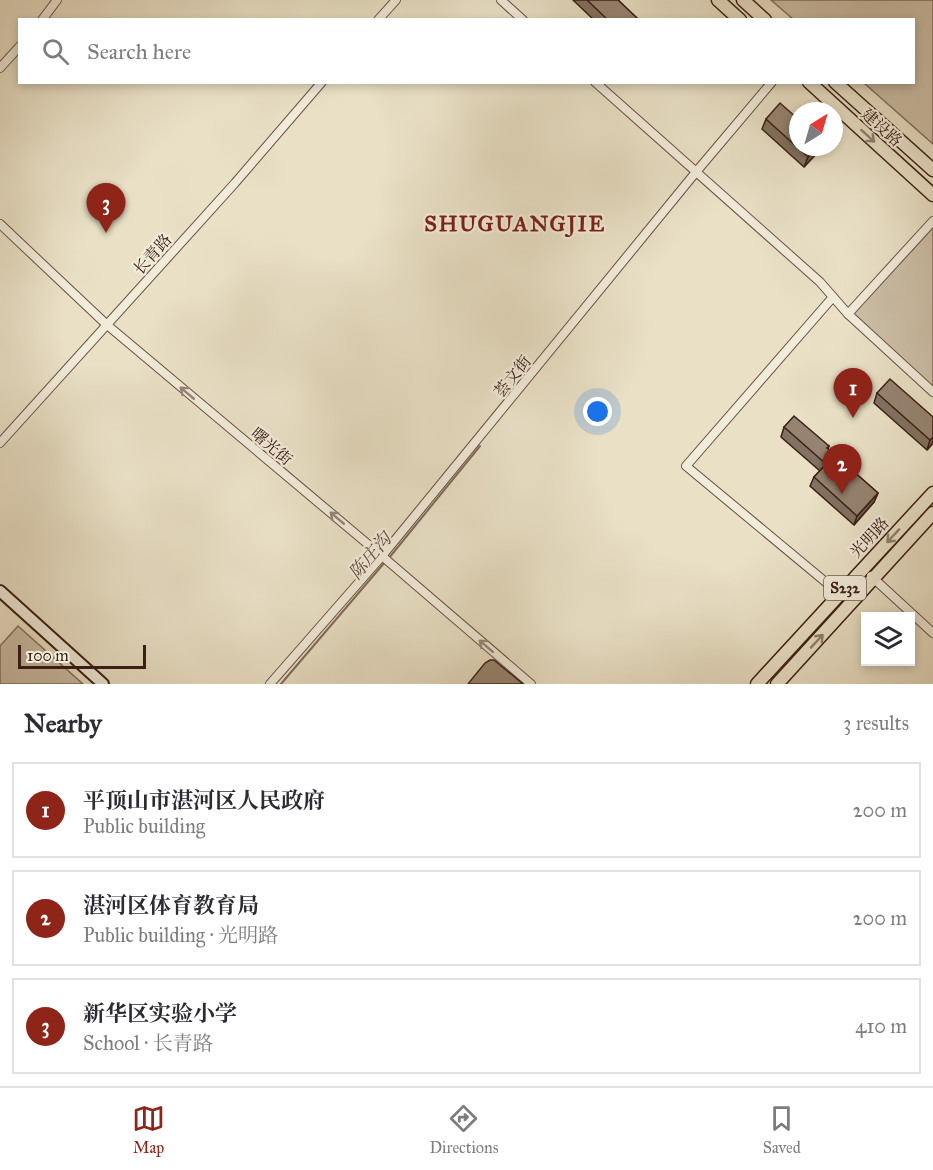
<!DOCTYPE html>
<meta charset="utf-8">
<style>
body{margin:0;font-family:"IM FELL Great Primer","Noto Serif SC",serif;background:#f2f2f3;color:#2b2b33}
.controls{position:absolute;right:18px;bottom:18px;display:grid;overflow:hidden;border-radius:0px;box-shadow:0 3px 9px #0003}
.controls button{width:54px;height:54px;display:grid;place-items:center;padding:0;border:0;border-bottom:2px solid #e1e1e2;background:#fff;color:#2b2b33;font:30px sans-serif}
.compass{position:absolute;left:789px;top:102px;width:54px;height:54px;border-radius:50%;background:#fff;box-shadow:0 3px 9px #0003;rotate:37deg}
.scale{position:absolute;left:18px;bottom:15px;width:128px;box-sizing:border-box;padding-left:6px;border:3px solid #3c2015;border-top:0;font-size:16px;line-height:21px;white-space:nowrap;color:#3c2015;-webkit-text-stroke:4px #f1ebda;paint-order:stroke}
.you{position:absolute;left:598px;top:412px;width:21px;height:21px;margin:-15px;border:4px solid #fff;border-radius:50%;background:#1a73e8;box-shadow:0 0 0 9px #1a73e833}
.badge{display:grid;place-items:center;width:39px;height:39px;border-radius:50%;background:#8f2418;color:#fff;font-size:20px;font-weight:700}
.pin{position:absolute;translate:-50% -50px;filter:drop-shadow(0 2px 3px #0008)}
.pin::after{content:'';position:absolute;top:32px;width:21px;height:18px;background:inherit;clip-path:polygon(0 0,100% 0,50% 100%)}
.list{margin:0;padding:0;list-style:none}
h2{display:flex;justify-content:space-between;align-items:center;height:78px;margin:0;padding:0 24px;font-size:26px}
h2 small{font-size:20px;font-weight:400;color:#7c7c81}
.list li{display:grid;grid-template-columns:39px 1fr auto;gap:18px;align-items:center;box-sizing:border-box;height:96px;margin:0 12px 12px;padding:0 12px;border:2px solid #e1e1e2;border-radius:0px}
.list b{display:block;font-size:22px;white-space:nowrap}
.list p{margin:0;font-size:20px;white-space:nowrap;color:#7c7c81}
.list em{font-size:20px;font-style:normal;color:#7c7c81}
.icon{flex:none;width:33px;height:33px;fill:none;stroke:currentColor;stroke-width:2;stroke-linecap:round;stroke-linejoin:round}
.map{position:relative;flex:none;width:933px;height:684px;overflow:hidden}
.search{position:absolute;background:#fff;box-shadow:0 3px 9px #0003;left:18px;right:18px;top:18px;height:66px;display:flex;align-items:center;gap:15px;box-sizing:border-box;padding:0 21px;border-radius:0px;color:#7c7c81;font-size:22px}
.sheet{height:402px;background:#fff}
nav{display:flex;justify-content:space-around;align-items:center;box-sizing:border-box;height:84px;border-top:2px solid #e1e1e2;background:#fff;font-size:16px;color:#7c7c81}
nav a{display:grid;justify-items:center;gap:3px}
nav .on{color:#8f2418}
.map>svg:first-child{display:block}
.green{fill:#ccbfa8;stroke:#84705e;stroke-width:1.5}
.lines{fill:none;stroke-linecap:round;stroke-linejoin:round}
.stream{stroke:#806c5b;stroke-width:2}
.street-casing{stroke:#675041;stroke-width:10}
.secondary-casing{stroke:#3c2015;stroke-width:14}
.primary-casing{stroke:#3c2015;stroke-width:15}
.street{stroke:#f1ebda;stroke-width:8}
.secondary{stroke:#f1ebda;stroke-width:10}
.primary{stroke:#e9e0c6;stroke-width:12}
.wall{fill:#817261;stroke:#3c2015;stroke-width:1.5}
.shaded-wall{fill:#695c4f;stroke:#3c2015;stroke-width:1.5}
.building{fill:#968471;stroke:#3c2015;stroke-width:1.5}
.oneway{stroke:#92806e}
.oneway2{stroke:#968678}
.labels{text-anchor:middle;stroke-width:4.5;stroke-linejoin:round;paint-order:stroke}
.shield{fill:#f1ebda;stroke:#725d50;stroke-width:1.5}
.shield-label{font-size:15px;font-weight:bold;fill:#3c2015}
.street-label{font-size:16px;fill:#3c2015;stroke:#f1ebda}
.water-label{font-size:18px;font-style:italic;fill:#644c3e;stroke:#f1ebda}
.district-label{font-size:22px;font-weight:bold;letter-spacing:1.5px;fill:#7a1f14;stroke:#f1ebda}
</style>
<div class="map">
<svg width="933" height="684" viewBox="0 0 933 684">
<rect width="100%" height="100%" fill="#e9e0c6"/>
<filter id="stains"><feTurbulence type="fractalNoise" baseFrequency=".00333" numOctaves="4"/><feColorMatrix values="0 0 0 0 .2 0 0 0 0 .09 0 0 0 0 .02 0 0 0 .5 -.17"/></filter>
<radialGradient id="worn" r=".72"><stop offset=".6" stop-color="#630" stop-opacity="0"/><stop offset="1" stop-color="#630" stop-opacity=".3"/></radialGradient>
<g class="green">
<path d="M771,0H933V144L864,83L914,82V20L793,19Z"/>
<path d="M933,227V389L852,315Z"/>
<path d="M18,626L83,684H0V646Z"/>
</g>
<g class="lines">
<g class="stream">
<path d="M389,558L480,446"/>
<path d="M281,684L385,562"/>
</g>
<defs>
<g id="street">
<path d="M501,0L523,20"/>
<path d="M42,20L57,0"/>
<path d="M378,20L396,0"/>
<path d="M0,68L20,46"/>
<path d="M595,82L820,282L848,314L933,392"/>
<path d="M0,224L106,324L382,556L531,684"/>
<path d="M833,297L686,466L840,594"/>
<path d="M848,314L933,221"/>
<path d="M0,443L235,183L322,82"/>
<path d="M871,576L933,633"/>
<path d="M270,684L382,556L696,172L772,82"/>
</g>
<path id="secondary" d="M0,591L103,684"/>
<g id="primary">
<path d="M718,0L740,20"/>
<path d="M743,0L765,20"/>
<path d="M809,82L933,195"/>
<path d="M835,82L933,170"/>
<path d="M757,684L933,493"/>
<path d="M777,684L933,513"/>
</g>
</defs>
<use href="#street" class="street-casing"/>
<use href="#secondary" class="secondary-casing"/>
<use href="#primary" class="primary-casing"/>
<use href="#street" class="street"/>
<use href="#secondary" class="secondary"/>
<use href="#primary" class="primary"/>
</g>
<g class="wall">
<path d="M573,0H618L639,20H594Z"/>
<path d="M766,119L798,147H820L819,151L804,167L762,129Z"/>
<path d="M877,393L933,417V443L927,450L874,403Z"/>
<path d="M784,427L829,446L828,449L878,493L874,502L854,525L810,486L814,477L820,471L781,437Z"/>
</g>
<g class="shaded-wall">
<path d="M816,147H820L819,151L804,167L808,157Z"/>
<path d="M933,437V443L927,450L930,440Z"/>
<path d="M878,493L874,502L854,525L857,516Z"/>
</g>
<g class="building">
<path d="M587,0H618L639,20H608Z"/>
<path d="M780,103L798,119V147H816L808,157L766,119Z"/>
<path d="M890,379L933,417V437L930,440L877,393Z"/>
<path d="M794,416L829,446L827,448L878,493L857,516L814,477L826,464L784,427Z"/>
<path d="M490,660H494L523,684H468L485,663Z"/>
</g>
<defs><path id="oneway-shaft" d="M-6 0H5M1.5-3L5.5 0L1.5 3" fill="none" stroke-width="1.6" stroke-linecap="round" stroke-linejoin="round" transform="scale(1.5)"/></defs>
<g class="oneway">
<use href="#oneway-shaft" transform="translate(868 136) rotate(42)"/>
<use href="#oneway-shaft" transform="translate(893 536) rotate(133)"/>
<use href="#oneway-shaft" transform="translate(817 641) rotate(-47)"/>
</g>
<g class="oneway2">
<use href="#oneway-shaft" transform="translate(187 393) rotate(-140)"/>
<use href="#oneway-shaft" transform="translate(337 518) rotate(-140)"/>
<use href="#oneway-shaft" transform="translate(486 646) rotate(-139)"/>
</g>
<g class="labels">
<rect class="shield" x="824" y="576" width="42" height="24" rx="4.5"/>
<g class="shield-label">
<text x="845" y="593">S232</text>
</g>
<g class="street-label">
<text transform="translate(882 127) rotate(42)" y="6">建设路</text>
<text transform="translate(152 254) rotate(-48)" y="6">长青路</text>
<text transform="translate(512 376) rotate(-51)" y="6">荟文街</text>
<text transform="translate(272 446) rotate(40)" y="6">曙光街</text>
<text transform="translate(869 537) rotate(-47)" y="6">光明路</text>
</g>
<g class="water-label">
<text transform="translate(370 556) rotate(-50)" y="6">陈庄沟</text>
</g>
<g class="district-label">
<text x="515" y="231">SHUGUANGJIE</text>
</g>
</g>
<rect width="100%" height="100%" filter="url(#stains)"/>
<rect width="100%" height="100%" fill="url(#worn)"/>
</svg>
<div class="controls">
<button><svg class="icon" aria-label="layers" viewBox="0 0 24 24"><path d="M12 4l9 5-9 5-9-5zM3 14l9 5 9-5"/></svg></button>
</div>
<svg class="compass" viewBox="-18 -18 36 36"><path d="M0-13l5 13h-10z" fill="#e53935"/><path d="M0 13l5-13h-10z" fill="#7c7c81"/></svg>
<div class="scale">100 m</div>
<div class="you"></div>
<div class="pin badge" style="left:853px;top:418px">1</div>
<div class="pin badge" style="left:842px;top:494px">2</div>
<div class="pin badge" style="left:106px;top:233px">3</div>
<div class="search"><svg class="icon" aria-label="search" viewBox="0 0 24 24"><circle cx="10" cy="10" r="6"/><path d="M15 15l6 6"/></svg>Search here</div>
</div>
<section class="sheet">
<h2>Nearby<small>3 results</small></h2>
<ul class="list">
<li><span class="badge">1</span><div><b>平顶山市湛河区人民政府</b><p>Public building</p></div><em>200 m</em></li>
<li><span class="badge">2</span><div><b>湛河区体育教育局</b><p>Public building · 光明路</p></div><em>200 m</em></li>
<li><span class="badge">3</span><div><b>新华区实验小学</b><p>School · 长青路</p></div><em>410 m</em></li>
</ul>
</section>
<nav>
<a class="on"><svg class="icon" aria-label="map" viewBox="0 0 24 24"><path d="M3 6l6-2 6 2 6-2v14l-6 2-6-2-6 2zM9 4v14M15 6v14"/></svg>Map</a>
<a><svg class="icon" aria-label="directions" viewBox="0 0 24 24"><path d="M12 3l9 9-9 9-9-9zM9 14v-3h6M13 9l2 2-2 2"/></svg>Directions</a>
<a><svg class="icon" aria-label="saved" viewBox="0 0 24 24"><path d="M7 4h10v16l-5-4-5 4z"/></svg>Saved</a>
</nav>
